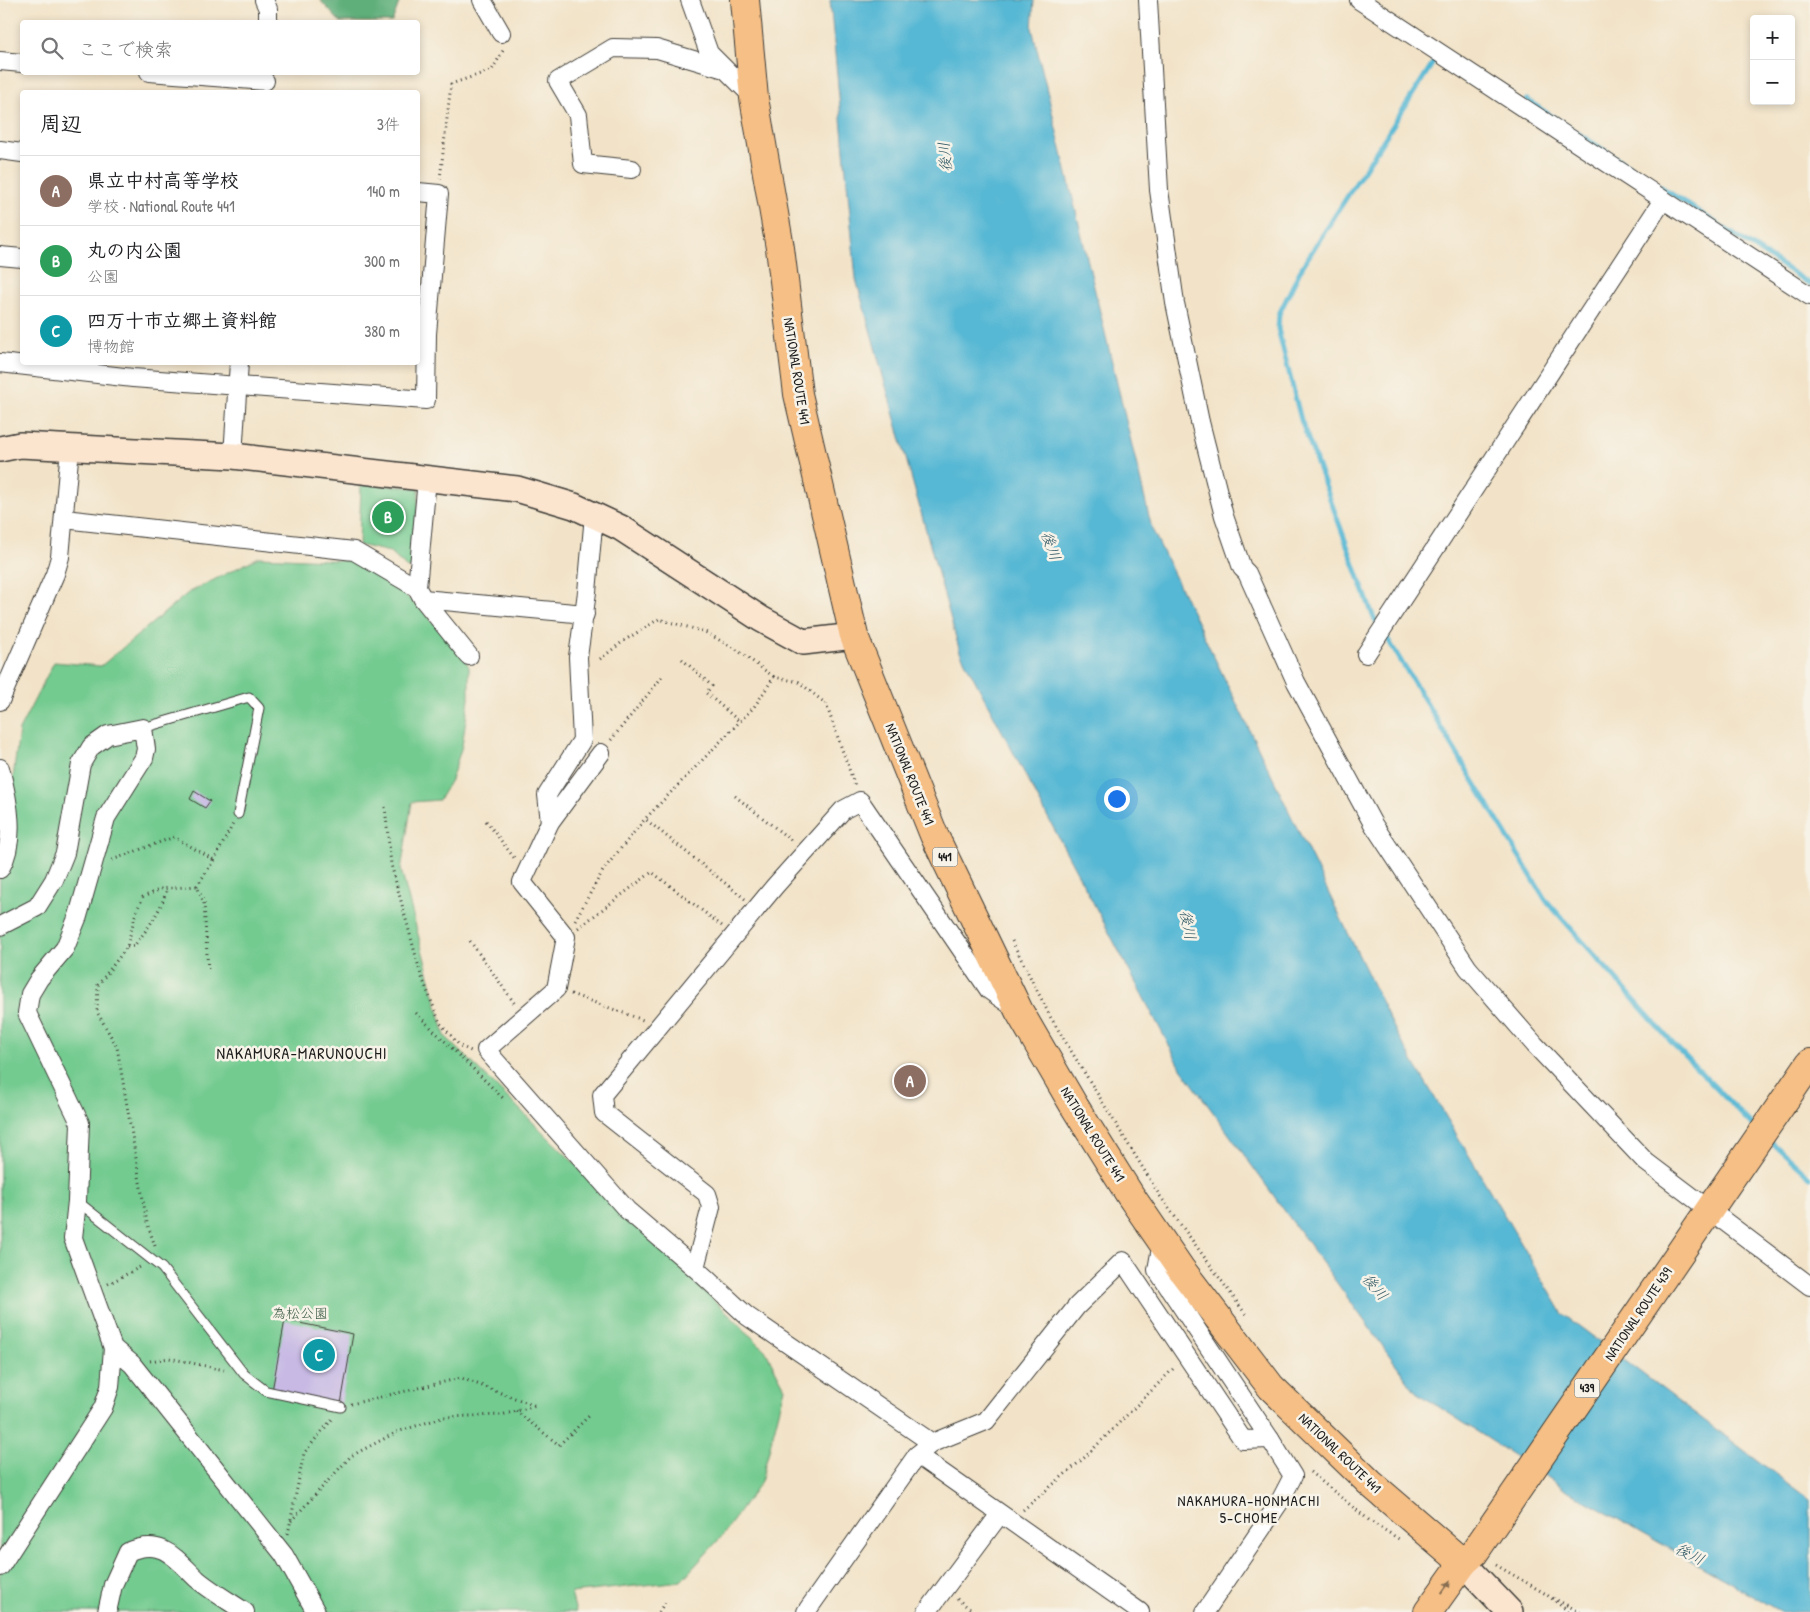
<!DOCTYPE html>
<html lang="ja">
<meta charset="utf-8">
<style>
body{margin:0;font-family:"Patrick Hand","Klee One",sans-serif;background:#f6f6f6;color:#202124}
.controls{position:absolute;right:15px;top:15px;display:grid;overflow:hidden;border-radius:5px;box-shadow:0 2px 8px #0003}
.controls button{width:45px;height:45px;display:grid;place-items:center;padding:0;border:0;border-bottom:1px solid #e0e0e0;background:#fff;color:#202124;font:25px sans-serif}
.you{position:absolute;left:1116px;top:798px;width:18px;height:18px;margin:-12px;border:4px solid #fff;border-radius:50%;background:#1a73e8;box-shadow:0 0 0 8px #1a73e833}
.badge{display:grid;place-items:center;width:32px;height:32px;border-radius:50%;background:#c8321e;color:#fff;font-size:16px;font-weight:700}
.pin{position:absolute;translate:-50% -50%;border:2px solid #fff;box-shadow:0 1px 5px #0006}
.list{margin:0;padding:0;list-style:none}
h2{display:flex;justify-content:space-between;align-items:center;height:65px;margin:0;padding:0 20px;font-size:21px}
h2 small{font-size:16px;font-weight:400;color:#757577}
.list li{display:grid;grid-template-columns:32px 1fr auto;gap:15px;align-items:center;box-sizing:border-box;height:70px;padding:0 20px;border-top:1px solid #e0e0e0}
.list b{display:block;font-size:19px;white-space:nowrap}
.list p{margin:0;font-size:16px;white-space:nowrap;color:#757577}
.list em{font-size:16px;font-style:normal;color:#757577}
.icon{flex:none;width:28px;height:28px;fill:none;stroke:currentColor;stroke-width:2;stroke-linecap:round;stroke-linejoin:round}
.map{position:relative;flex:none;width:1810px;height:1612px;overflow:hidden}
.search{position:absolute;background:#fff;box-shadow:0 2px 8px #0003;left:20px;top:20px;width:400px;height:55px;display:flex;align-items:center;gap:12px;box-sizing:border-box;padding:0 18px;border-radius:5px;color:#757577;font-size:19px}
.panel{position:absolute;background:#fff;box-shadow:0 2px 8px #0003;left:20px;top:90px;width:400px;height:275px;border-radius:5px}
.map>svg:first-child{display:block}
.green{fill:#73cb90;stroke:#487456}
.forest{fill:#5eaf7a;stroke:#3d664b}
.water{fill:#56b8d4;stroke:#396a78}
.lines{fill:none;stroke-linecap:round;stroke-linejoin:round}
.stream{stroke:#56b8d4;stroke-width:5}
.building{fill:#c7b9e4}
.lane-casing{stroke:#3c3a36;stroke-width:11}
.street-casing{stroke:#3c3a36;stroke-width:20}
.secondary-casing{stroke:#3c3a36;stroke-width:28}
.highway-casing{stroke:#3c3a36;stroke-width:30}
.path{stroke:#3c3a36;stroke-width:3;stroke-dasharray:1 4;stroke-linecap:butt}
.lane{stroke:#fff;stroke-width:9}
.street{stroke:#fff;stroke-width:18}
.secondary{stroke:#fbe5cf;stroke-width:25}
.highway{stroke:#f5bf86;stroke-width:28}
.oneway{fill:#886e51}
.labels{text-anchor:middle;stroke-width:5;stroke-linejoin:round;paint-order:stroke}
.shield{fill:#f7f3e8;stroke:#5e5c59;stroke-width:1}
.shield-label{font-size:12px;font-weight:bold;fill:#1c1c1c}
.street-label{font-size:14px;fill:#1c1c1c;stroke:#f7f3e8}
.park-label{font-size:14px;fill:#3a5945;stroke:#f7f3e8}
.water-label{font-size:15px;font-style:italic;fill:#335a66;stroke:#f7f3e8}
.neighbourhood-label{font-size:15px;letter-spacing:1px;fill:#1c1c1c;stroke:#f7f3e8}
.quarter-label{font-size:16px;letter-spacing:1px;fill:#1c1c1c;stroke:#f7f3e8}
</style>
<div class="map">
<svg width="1810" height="1612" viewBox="0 0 1810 1612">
<rect width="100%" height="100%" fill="#f7f3e8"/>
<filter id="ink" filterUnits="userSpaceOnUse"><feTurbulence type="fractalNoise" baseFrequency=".02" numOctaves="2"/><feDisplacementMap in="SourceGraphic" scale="10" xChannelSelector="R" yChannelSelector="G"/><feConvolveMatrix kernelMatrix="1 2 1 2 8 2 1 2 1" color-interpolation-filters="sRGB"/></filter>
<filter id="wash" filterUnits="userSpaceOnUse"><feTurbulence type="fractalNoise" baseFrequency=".0096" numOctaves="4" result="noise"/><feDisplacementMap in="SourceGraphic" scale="20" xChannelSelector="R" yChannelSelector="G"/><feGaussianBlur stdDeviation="1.12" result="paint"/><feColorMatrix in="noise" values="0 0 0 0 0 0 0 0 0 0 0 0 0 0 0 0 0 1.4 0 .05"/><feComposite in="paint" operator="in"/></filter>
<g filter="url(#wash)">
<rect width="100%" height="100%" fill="#f2e3c8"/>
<g class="green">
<path d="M361,484L419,488L413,567L407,568L390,552L359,545Z"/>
<path d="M259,557L352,561L379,572L421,609L461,652L469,667V699L462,746L451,780L439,800L412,802L401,870L445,1036L765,1350L785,1388L761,1481L723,1535L681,1581L571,1593L576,1612H0V836L7,827L19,730L54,662L101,666L188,593Z"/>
</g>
<path class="forest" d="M320,0H400L392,22H340Z"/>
<path class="water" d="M830,0H1034L1032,28L1152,529L1397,1034L1563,1314L1810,1500V1612H1782L1575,1495L1416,1392L1181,1068L960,652L856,279Z"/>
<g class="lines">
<g class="stream">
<path d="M1527,100L1810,284"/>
<path d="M1379,626L1373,616L1301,420L1278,329L1279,314L1302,267L1438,55"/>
<path d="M1384,633L1545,899L1674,1045L1755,1128"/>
<path d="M1767,1138L1810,1177"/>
</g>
</g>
<g id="blocks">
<g class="building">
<path d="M194,791L210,801L205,808L190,799Z"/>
<path d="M285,1320L353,1334L341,1404L272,1391Z"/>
</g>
</g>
</g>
<g filter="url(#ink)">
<use href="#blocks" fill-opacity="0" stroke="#3c3a36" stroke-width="1"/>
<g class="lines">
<defs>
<g id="lane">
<path d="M143,728L249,697L259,708L238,814"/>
<path d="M77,1201L162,1268L244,1374L266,1391L341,1407"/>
</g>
<g id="street">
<path d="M264,0L268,9V22"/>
<path d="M482,0L501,33"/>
<path d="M690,0L709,53L754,98"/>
<path d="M1148,0L1159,190L1175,303L1200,422L1224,516L1242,568L1247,573L1296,682L1373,824L1468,968L1535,1045L1646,1162L1810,1286"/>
<path d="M1359,0L1810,296"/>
<path d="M0,61L22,63"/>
<path d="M149,72L265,81"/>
<path d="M0,150L22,153"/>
<path d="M632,169L583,164L578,115L558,81L613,48L657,49L724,69"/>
<path d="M0,256L22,258"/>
<path d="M0,363L133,378L426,400L427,334L439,194L418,192"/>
<path d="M233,456L239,362"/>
<path d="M427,479L417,588L423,599L469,656"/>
<path d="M64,519L354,551L417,588"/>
<path d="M423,599L585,614"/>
<path d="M1366,654L1663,200"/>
<path d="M0,701L55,574L60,557L70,448"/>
<path d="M601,753L550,822L522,882L566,937L556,989L486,1050L627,1210L695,1268"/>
<path d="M0,768C8,799 17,840 0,869"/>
<path d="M550,822L547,795L582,740L578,657L587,592L594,515"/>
<path d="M0,926L37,907L54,880L65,853L81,764L91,747L108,735L143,728L146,749L144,758L106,818L78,916L65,948L39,979L30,994L27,1013L80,1123L77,1201L73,1238L113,1348L132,1364L284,1555L316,1612"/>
<path d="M932,1443L986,1421L1077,1306L1123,1261L1243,1440L1270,1439L1157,1270L1162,1242"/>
<path d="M917,1455L1140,1612"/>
<path d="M0,1567L103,1408L110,1387L113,1348"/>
<path d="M107,1612L113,1585L128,1552C162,1537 175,1558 197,1579C211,1591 229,1601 245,1612"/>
<path d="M806,1612L917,1455L932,1443L747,1316L695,1268L711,1207L707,1194L604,1113L602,1095L775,886L843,810L860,801L989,990L1015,1008"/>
<path d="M927,1612L1000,1514"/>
<path d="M1205,1612L1279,1503L1293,1476L1270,1439"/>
</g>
<g id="secondary">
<path d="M0,449L20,445L233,456L517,489L574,506L621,528L761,619L803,642L854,636"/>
<path d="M1463,1563L1510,1612"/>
</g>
<g id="highway">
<path d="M745,0L754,98L780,248L798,394L854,636L934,835L1019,1011L1073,1104L1130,1195L1180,1268L1271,1387L1370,1483L1463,1563"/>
<path d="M1428,1612L1463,1563L1474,1553L1810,1063"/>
</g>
</defs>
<use href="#lane" class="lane-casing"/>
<use href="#street" class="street-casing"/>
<use href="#secondary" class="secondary-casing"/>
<use href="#highway" class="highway-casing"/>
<g class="path">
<path d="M440,179L451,84L492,70L504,49"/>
<path d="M600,659L625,640L659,619L705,632L737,650L774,677"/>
<path d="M682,659L712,686L706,693L740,722"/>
<path d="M611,740L662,677"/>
<path d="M735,796L792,841"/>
<path d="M385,807L391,864L421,975L440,1023L460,1046L471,1051"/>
<path d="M486,821L515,859"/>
<path d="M112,860L174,837L214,860"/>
<path d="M197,886L214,860L233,824"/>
<path d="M745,899L645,819L754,707L774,677L799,682L826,704L855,786"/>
<path d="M575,920L604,869L645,819"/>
<path d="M578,928L652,872L722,926"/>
<path d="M470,941L515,1004"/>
<path d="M1012,941L1051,1018L1160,1196L1247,1316"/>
<path d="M127,947L134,946C149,927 161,911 167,888"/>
<path d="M571,994L643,1020"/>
<path d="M416,1013L505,1100"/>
<path d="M155,1246L147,1223L117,1047L97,1012L98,985L127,947L136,912L143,897L161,889L197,886L204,903L208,972"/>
<path d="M108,1284L140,1267"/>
<path d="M150,1361L169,1358L224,1370"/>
<path d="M516,1411L559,1445L590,1415"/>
<path d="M1310,1472L1370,1521L1399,1539"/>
<path d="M1023,1510L1084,1458L1175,1367"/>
<path d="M291,1521L351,1456L397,1432L444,1417L501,1415L536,1406L461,1378L351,1404"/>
<path d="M288,1534L304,1453L333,1418"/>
<path d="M1496,1565L1546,1594L1569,1612"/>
<path d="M1553,1598L1580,1612"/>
<path d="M957,1599L974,1612"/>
<path d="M659,1612L666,1600"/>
</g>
<use href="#lane" class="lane"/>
<use href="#street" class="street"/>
<use href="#secondary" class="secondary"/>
<use href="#highway" class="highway"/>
</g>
<defs><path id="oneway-solid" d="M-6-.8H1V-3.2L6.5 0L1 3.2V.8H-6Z" transform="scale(1.25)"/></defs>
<use class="oneway" href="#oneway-solid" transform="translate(1446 1587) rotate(-55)"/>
</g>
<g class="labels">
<g class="shield">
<rect x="932.5" y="847.5" width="25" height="19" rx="4"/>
<rect x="1574.5" y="1378.5" width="25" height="19" rx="4"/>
</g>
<g class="shield-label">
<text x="945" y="861">441</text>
<text x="1587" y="1392">439</text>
</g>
<g class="street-label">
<text transform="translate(797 371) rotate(81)" y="5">NATIONAL ROUTE 441</text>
<text transform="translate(910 774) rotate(68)" y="5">NATIONAL ROUTE 441</text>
<text transform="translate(1093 1134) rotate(58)" y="5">NATIONAL ROUTE 441</text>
<text transform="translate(1638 1314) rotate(-56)" y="5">NATIONAL ROUTE 439</text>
<text transform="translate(1340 1453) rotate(44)" y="5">NATIONAL ROUTE 441</text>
</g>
<g class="park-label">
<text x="300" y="1318">為松公園</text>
</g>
<g class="water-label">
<text transform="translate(945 157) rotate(-95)" y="5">後川</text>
<text transform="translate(1051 546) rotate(70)" y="5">後川</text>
<text transform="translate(1188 925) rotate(79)" y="5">後川</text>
<text transform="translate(1375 1287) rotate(49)" y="5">後川</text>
<text transform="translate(1690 1554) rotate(27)" y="5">後川</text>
</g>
<g class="neighbourhood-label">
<text x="1249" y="1506">NAKAMURA-HONMACHI<tspan x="1249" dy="17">5-CHOME</tspan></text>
</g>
<g class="quarter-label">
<text x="302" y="1059">NAKAMURA-MARUNOUCHI</text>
</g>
</g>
</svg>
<div class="controls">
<button>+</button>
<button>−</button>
</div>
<div class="you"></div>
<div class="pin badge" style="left:910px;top:1081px;background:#8d6e63">A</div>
<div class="pin badge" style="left:388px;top:517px;background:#2e9e5b">B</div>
<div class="pin badge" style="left:319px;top:1355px;background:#0f9aa8">C</div>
<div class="search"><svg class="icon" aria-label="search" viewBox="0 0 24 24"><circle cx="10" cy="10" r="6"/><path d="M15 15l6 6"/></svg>ここで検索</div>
<section class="panel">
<h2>周辺<small>3件</small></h2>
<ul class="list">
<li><span class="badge" style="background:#8d6e63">A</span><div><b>県立中村高等学校</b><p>学校 · National Route 441</p></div><em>140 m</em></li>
<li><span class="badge" style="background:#2e9e5b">B</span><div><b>丸の内公園</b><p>公園</p></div><em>300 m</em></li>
<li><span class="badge" style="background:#0f9aa8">C</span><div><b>四万十市立郷土資料館</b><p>博物館</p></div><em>380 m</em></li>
</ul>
</section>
</div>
